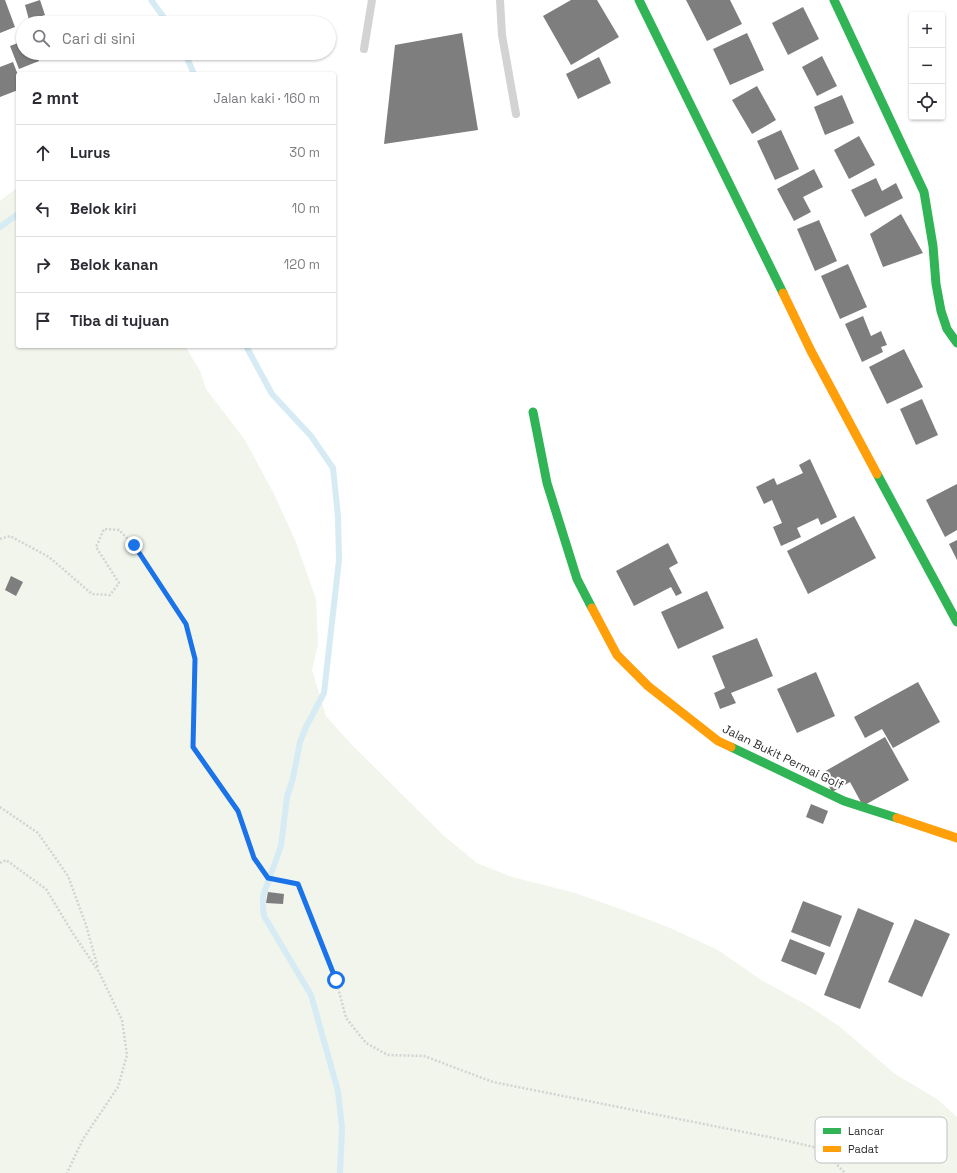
<!DOCTYPE html>
<html lang="id">
<meta charset="utf-8">
<style>
body{margin:0;font-family:"Space Grotesk",sans-serif;background:#f2f2f3;color:#2b2b33}
.controls{position:absolute;right:12px;top:12px;display:grid;overflow:hidden;border-radius:4px;box-shadow:0 1px 3px #0004}
.controls button{width:36px;height:36px;display:grid;place-items:center;padding:0;border:0;border-bottom:1px solid #e1e1e2;background:#fff;color:#2b2b33;font:20px sans-serif}
.stop{position:absolute;width:12px;height:12px;margin:-9px;border:3px solid #1a73e8;border-radius:50%;background:#fff}
.stop.end{background:#1a73e8;border-color:#fff;box-shadow:0 1px 4px #0008}
.list{margin:0;padding:0;list-style:none}
h2{display:flex;justify-content:space-between;align-items:center;height:52px;margin:0;padding:0 16px;font-size:17px}
h2 small{font-size:13px;font-weight:400;color:#7c7c81}
.list li{display:grid;grid-template-columns:26px 1fr auto;gap:12px;align-items:center;box-sizing:border-box;height:56px;padding:0 16px;border-top:1px solid #e1e1e2}
.list b{display:block;font-size:15px;white-space:nowrap}
.list em{font-size:13px;font-style:normal;color:#7c7c81}
.icon{flex:none;width:22px;height:22px;fill:none;stroke:currentColor;stroke-width:2;stroke-linecap:round;stroke-linejoin:round}
.map{position:relative;flex:none;width:957px;height:1173px;overflow:hidden}
.search{position:absolute;background:#fff;box-shadow:0 1px 3px #0004;left:16px;top:16px;width:320px;height:44px;display:flex;align-items:center;gap:10px;box-sizing:border-box;padding:0 14px;border-radius:22px;color:#7c7c81;font-size:15px}
.panel{position:absolute;background:#fff;box-shadow:0 1px 3px #0004;left:16px;top:72px;width:320px;height:276px;border-radius:4px}
.map>svg:first-child{display:block}
.green{fill:#f1f5eb}
.lines{fill:none;stroke-linecap:round;stroke-linejoin:round}
.stream{stroke:#d6ebf3;stroke-width:6}
.building{fill:#7e7e7e}
.path{stroke:#d3d3d3;stroke-width:2.5;stroke-dasharray:2 2;stroke-linecap:butt}
.lane{stroke:#d3d3d3;stroke-width:8}
.fast{stroke:#30b455;stroke-width:9}
.slow{stroke:#ff9f0a;stroke-width:9}
.route{stroke:#1a73e8;stroke-width:5}
.labels{text-anchor:middle;stroke-width:4;stroke-linejoin:round;paint-order:stroke}
.street-label{font-size:12px;fill:#2e2e2e;stroke:#fff}
.key{fill:#fff;stroke:#c0c0c0;stroke-width:1}
.key-label{font-size:11px;fill:#2e2e2e}
</style>
<div class="map">
<svg width="957" height="1173" viewBox="0 0 957 1173">
<rect width="100%" height="100%" fill="#fff"/>
<path class="green" d="M18,187V346H185L200,371L206,389L245,440L275,496L295,540L316,599L318,645L312,670L326,716L350,743L443,835L477,863L512,877L575,893L618,908L670,928L718,950L761,980L807,1005L839,1026L895,1074L937,1099L957,1117V1173H0V201Z"/>
<g class="lines">
<g class="stream">
<path d="M151,0L168,23"/>
<path d="M185,53L194,74"/>
<path d="M0,227L18,214"/>
<path d="M246,346L272,394L311,436L333,468L338,516L339,560L324,693L306,727L300,742L293,778L287,797L281,846L263,896V907L264,916L311,995L338,1091L342,1128L340,1173"/>
</g>
</g>
<g class="building">
<path d="M0,0H5L15,27L0,33Z"/>
<path d="M40,0L45,15L29,20L25,5Z"/>
<path d="M571,0H597L619,37L571,65L543,16Z"/>
<path d="M686,0H730L742,24L707,41Z"/>
<path d="M803,7L819,39L788,55L772,23Z"/>
<path d="M462,33L478,130L384,144L395,45Z"/>
<path d="M747,33L764,70L730,85L713,49Z"/>
<path d="M23,41V53H36L39,61L19,69L10,46Z"/>
<path d="M822,56L837,86L817,96L802,67Z"/>
<path d="M599,57L611,83L578,99L566,74Z"/>
<path d="M13,62L18,75V90L0,97V67Z"/>
<path d="M757,86L776,120L752,134L732,100Z"/>
<path d="M842,95L854,123L825,135L814,107Z"/>
<path d="M781,130L799,169L775,180L757,141Z"/>
<path d="M859,136L875,165L849,179L834,150Z"/>
<path d="M814,169L823,187L803,197L811,212L794,221L777,189Z"/>
<path d="M876,178L882,191L896,183L903,198L865,217L851,190Z"/>
<path d="M901,214L923,253L883,267L870,234Z"/>
<path d="M819,220L837,261L815,271L797,229Z"/>
<path d="M848,264L867,307L840,319L821,276Z"/>
<path d="M863,316L871,336L881,331L887,345L881,347L883,352L862,362L845,324Z"/>
<path d="M904,349L923,387L887,404L869,367Z"/>
<path d="M922,399L938,435L916,445L900,409Z"/>
<path d="M810,459L837,517L821,525L818,518L797,528L801,537L781,546L773,527L782,523L772,500L764,504L756,487L774,478L777,485L803,473L799,465Z"/>
<path d="M957,484V530L945,537L926,500Z"/>
<path d="M854,516L876,558L808,594L787,551Z"/>
<path d="M957,540V560L949,544Z"/>
<path d="M668,543L678,563L669,568L682,593L676,596L671,587L634,606L616,571Z"/>
<path d="M11,576L23,582L16,596L5,590Z"/>
<path d="M707,591L724,628L678,649L661,612Z"/>
<path d="M757,638L773,676L731,693L736,703L720,709L714,693L725,688L712,656Z"/>
<path d="M816,672L835,716L797,733L777,689Z"/>
<path d="M918,682L940,722L893,748L882,729L865,738L854,717Z"/>
<path d="M885,737L909,780L863,806L850,782L832,792L822,773Z"/>
<path d="M811,804L828,811L823,824L806,817Z"/>
<path d="M268,892L284,894L283,904L266,903Z"/>
<path d="M803,901L842,916L830,947L791,932Z"/>
<path d="M858,908L894,923L860,1009L824,995Z"/>
<path d="M915,919L950,934L922,997L888,982Z"/>
<path d="M790,939L825,953L816,975L781,961Z"/>
</g>
<g class="lines">
<g class="path">
<path d="M0,539L10,536L49,557L92,594L110,595L119,583L96,547L104,529L119,530L134,545L186,624L195,659L193,747L238,811L254,858L268,878L298,884L336,980L346,1018L366,1043L388,1055L424,1056L493,1082L779,1139L822,1149L845,1173"/>
<path d="M0,807L38,833L68,876L86,925L98,968"/>
<path d="M0,863L6,860L46,889L72,932L99,972L122,1020L127,1055L118,1087L83,1139L67,1173"/>
</g>
<g class="lane">
<path d="M500,0L502,35L516,114"/>
<path d="M364,49L372,0"/>
</g>
<g class="fast">
<path d="M639,0L783,293"/>
<path d="M834,0L924,192L933,246L936,284L941,311L947,329L957,343"/>
<path d="M533,412L547,483L577,579L592,608"/>
<path d="M877,474L957,622"/>
<path d="M731,747L844,801L897,818"/>
</g>
<g class="slow">
<path d="M783,293L811,351L877,474"/>
<path d="M592,608L617,655L648,686L718,741L731,747"/>
<path d="M897,818L957,838"/>
</g>
</g>
<g class="lines">
<path class="route" d="M134,545L186,624L195,659L193,747L238,811L254,858L268,878L298,884L336,980"/>
</g>
<g class="labels">
<g class="street-label">
<text transform="translate(783 757) rotate(26)" y="4">Jalan Bukit Permai Golf</text>
</g>
</g>
<rect x="815" y="1117" width="132" height="46" rx="6" class="key"/>
<rect x="823" y="1128" width="18" height="6" fill="#30b455"/>
<rect x="823" y="1146" width="18" height="6" fill="#ff9f0a"/>
<g class="key-label">
<text x="848" y="1135">Lancar</text>
<text x="848" y="1153">Padat</text>
</g>
</svg>
<div class="controls">
<button>+</button>
<button>−</button>
<button><svg class="icon" aria-label="locate" viewBox="0 0 24 24"><circle cx="12" cy="12" r="6"/><path d="M12 2v4M12 18v4M2 12h4M18 12h4"/></svg></button>
</div>
<div class="stop" style="left:336px;top:980px"></div>
<div class="stop end" style="left:134px;top:545px"></div>
<div class="search"><svg class="icon" aria-label="search" viewBox="0 0 24 24"><circle cx="10" cy="10" r="6"/><path d="M15 15l6 6"/></svg>Cari di sini</div>
<section class="panel">
<h2>2 mnt<small>Jalan kaki · 160 m</small></h2>
<ul class="list">
<li><svg class="icon" aria-label="ahead" viewBox="0 0 24 24"><path d="M12 20V5M6 11l6-6 6 6"/></svg><div><b>Lurus</b></div><em>30 m</em></li>
<li><svg class="icon" aria-label="left" viewBox="0 0 24 24"><path d="M17 20v-9H6M10 6l-5 5 5 5"/></svg><div><b>Belok kiri</b></div><em>10 m</em></li>
<li><svg class="icon" aria-label="right" viewBox="0 0 24 24"><path d="M7 20v-9h11M14 6l5 5-5 5"/></svg><div><b>Belok kanan</b></div><em>120 m</em></li>
<li><svg class="icon" aria-label="arrive" viewBox="0 0 24 24"><path d="M6 21V4h12l-3 4 3 4H6"/></svg><div><b>Tiba di tujuan</b></div></li>
</ul>
</section>
</div>
